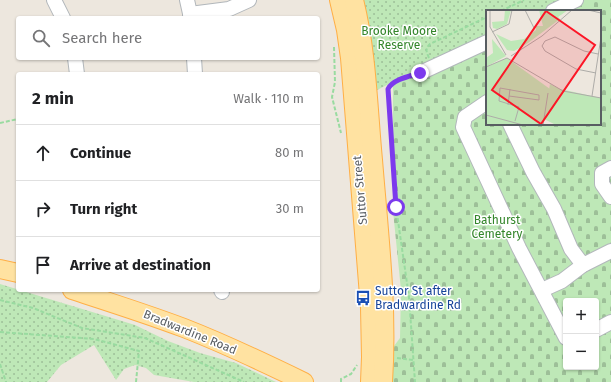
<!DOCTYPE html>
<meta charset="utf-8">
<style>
body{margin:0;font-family:"Fira Sans",sans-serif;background:#f2f2f2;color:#202124}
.controls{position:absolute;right:12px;bottom:12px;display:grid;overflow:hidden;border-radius:4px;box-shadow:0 1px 3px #0004}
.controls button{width:36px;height:36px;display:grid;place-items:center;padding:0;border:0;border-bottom:1px solid #e0e0e0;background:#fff;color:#202124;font:20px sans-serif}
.stop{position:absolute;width:12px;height:12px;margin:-9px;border:3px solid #7c3aed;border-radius:50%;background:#fff}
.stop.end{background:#7c3aed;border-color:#fff;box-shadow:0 1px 4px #0008}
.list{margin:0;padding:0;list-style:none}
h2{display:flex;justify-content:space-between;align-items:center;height:52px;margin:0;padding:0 16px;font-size:17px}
h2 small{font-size:13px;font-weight:400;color:#757577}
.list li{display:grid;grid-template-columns:26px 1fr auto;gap:12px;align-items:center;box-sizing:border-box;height:56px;padding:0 16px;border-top:1px solid #e0e0e0}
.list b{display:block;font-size:15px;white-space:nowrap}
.list em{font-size:13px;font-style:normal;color:#757577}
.icon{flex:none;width:22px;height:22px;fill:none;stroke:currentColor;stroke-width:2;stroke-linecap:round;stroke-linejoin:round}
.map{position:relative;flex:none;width:611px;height:382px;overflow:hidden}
.search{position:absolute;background:#fff;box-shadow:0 1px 3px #0004;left:16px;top:16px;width:304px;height:44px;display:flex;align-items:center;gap:10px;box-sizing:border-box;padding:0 14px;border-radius:4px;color:#757577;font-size:15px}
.panel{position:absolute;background:#fff;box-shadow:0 1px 3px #0004;left:16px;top:72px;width:304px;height:220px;border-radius:4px}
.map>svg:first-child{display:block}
.cemetery{fill:url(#cemetery-stones);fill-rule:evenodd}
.park{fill:url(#park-dots)}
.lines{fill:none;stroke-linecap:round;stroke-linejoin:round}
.minor-casing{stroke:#b2b7bb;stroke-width:16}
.major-casing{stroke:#ffaf45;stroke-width:20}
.path{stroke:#99dba0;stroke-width:2;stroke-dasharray:4 2;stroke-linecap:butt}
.minor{stroke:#fff;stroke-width:14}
.major{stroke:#ffe2a1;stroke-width:18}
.route{stroke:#7c3aed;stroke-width:5}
.labels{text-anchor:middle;stroke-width:3;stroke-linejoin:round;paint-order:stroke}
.park-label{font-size:12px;fill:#34862b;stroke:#fff}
.street-label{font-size:12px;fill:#585d62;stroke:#fff}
.transit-label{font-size:12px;fill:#164399;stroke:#fff;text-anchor:start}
.inset-road{fill:none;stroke:#adaca8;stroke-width:1}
.view{fill:#fc1626;fill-opacity:0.15;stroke:#fc1626;stroke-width:2}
.inset-edge{fill:none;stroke:#585d62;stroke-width:2}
</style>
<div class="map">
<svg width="611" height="382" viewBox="0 0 611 382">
<defs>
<pattern id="cemetery-stones" width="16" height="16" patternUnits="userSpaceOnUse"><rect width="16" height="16" fill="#bee8b7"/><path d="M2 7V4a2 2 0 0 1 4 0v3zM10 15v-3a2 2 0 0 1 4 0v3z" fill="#9dbf98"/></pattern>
<pattern id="park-dots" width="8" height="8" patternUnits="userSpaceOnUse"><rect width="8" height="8" fill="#bee8b7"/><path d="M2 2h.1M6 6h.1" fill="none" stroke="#9dbf98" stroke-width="1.8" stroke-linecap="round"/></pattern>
</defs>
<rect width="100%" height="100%" fill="#ede7de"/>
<path class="cemetery" d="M576,0H611V382H383L385,358L400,338L401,290L393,211V82L487,40V124H600V11H552ZM566,301H596V367H566Z"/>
<g class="park">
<path d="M354,0H573L552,11H487V40L393,82L367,95Z"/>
<path d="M0,284L135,325L168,341L200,353L236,363L276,382H194L154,375L146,368L135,365L124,369L116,380L94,345L61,365L47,382H0Z"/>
</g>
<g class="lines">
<defs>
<g id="minor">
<path d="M54,0L63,18"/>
<path d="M187,0L191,18"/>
<path d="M553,11L576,0"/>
<path d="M190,14L229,9L249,0"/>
<path d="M75,58L77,74"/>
<path d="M194,58L195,74"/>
<path d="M420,73L487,42"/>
<path d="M487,102L465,117L463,127L519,248L566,338"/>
<path d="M510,124L533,172L554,209L571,249L583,265"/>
<path d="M611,168L602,173V184L611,197"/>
<path d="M221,290L222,292"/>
<path d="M542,290L562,281L583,265L611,251"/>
<path d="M596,330L611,322"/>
</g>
<g id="major">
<path d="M339,0L346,30L350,58L370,308L371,357L370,382"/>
<path d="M354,0C367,52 368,107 373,160C379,234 388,308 383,382"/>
<path d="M0,269L18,273"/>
<path d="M72,290C109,302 147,314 184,328C225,344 265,363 304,382"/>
</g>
</defs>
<use href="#minor" class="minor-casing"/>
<use href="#major" class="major-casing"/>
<g class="path">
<path d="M501,11L524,0"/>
<path d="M334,47L335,82L332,97L341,133"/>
<path d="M429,58C426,51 425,49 430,44L487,17"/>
<path d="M410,76L390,85L388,89L396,207L409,297L415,382"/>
<path d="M0,123L18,119"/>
<path d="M0,300L33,308L82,328L145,338L244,382"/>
<path d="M0,332L94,339L139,351L136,382"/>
<path d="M397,358L413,360"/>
<path d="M0,364L6,382"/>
<path d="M341,382V379L351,374L357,365"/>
</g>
<use href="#minor" class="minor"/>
<use href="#major" class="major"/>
</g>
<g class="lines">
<path class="route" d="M396,207L388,89C393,79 411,76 420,73"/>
</g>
<defs>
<symbol id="bus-bare" viewBox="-9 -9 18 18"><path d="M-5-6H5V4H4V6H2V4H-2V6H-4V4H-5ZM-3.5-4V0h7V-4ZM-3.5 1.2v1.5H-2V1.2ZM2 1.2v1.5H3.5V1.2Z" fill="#1a4fb4" stroke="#fff" stroke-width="2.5" paint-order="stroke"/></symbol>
</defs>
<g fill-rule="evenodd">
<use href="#bus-bare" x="352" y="287" width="22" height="22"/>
</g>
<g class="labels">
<g class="park-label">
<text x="399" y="35">Brooke Moore<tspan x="399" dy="14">Reserve</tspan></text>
<text x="497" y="224">Bathurst<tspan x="497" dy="14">Cemetery</tspan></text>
</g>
<g class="street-label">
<text transform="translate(360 190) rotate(-95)" y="4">Suttor Street</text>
<text transform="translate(190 332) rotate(22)" y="4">Bradwardine Road</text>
</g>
<g class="transit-label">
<text x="375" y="295">Suttor St after<tspan x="375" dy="14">Bradwardine Rd</tspan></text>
</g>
</g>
<g transform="translate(486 10)">
<rect width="115" height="115" fill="#ede7de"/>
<path d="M6,29L20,46L0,57V48L7,43Z" fill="#bee8b7"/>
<path d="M21,48L64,79L57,115H0V57Z" fill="#bee8b7"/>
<path d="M19,0H25L21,14L11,19L7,18L6,12L18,11ZM53,0H82L72,7L74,9L42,33L28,41L21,40L10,24L25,31L38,29L50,20V16H57ZM64,74L74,79L115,88V115H70L58,109Z" fill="#bee8b7"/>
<path class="inset-road" d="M4,0V17L20,45M39,0L48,18M102,0L115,3M6,22L23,14L26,0M25,46L56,26L86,0M21,48L77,81L115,88M0,57L21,48M110,63L90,59L59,41L56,36L59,31L69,27L98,41L112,44M23,86L53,90V85L14,78L13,91L33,97L29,111M106,86L115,27M22,95L24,79M0,105L37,115M57,115L62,83"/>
<path class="view" d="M60,1L109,35L55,114L6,80Z"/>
<rect width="115" height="115" class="inset-edge"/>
</g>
</svg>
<div class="controls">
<button>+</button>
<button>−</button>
</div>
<div class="stop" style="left:396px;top:207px"></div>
<div class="stop end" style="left:420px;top:73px"></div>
<div class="search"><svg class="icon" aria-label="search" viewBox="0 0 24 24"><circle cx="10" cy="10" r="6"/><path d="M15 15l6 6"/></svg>Search here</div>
<section class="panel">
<h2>2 min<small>Walk · 110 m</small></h2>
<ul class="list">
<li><svg class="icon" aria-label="ahead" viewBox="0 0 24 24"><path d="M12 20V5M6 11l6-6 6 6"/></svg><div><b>Continue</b></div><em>80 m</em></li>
<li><svg class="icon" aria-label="right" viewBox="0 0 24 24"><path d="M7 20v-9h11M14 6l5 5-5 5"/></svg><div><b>Turn right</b></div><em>30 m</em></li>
<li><svg class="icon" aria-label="arrive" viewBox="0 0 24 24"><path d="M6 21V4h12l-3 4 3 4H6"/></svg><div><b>Arrive at destination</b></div></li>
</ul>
</section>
</div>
